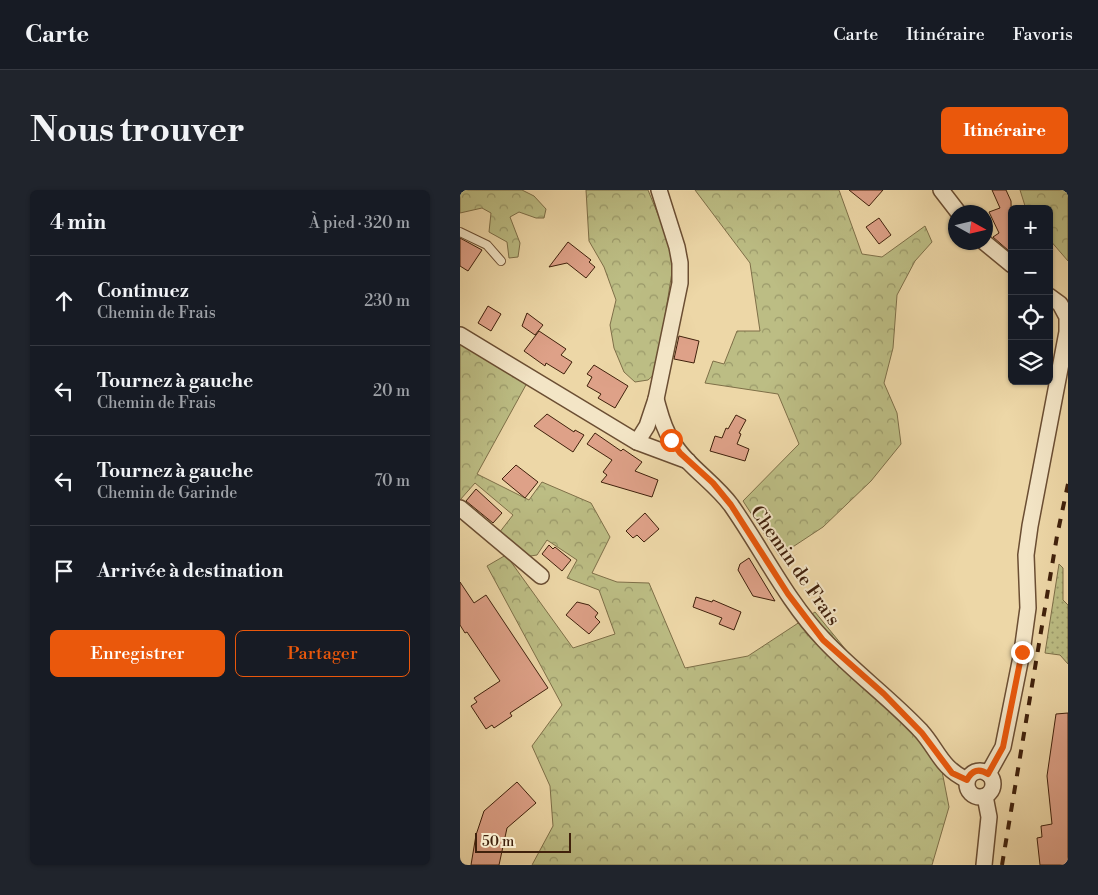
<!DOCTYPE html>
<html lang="fr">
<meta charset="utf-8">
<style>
body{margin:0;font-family:"Libre Bodoni",serif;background:#20242c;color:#f1f3f6}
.controls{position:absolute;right:15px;top:15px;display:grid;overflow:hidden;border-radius:8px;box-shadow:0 1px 4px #0004}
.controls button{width:45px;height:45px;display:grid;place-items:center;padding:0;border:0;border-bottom:1px solid #363941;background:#171b24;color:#f1f3f6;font:25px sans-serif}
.compass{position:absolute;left:488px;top:15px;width:45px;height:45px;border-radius:50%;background:#171b24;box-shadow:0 1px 4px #0004;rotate:98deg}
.scale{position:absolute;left:15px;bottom:12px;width:96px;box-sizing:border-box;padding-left:5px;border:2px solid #40210c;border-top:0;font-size:14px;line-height:18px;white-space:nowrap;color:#40210c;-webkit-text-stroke:4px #f3e5c6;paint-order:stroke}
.stop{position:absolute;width:15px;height:15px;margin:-11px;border:4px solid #ea580c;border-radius:50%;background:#fff}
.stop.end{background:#ea580c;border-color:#fff;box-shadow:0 1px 5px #0008}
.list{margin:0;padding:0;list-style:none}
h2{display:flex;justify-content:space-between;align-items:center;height:65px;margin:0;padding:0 20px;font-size:21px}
h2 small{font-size:16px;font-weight:400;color:#9ea1a6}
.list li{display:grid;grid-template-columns:32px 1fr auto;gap:15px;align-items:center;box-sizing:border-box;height:90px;padding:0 20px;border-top:1px solid #363941}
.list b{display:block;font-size:19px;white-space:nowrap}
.list p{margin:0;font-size:16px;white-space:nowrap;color:#9ea1a6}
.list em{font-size:16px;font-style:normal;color:#9ea1a6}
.actions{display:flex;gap:10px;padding:15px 20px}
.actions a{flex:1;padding:11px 0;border:1px solid #ea580c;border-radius:8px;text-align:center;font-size:18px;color:#ea580c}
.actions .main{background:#ea580c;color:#fff}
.icon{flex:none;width:28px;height:28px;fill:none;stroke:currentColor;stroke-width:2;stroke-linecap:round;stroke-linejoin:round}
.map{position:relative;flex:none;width:608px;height:675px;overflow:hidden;border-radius:8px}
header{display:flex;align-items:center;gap:30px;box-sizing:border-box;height:70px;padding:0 25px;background:#171b24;border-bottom:1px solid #363941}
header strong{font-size:24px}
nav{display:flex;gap:28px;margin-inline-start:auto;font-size:18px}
.intro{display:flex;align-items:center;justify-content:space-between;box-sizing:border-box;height:120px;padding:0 30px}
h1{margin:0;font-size:35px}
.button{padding:12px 22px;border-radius:8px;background:#ea580c;color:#fff;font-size:18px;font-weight:700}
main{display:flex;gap:30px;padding:0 30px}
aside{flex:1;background:#171b24;border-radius:8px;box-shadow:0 1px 4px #0004}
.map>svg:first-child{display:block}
.grass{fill:url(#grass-dots);stroke:#7e6f48}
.forest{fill:url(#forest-crowns);stroke:#7e6f48}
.building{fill:#dea188;stroke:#40210c}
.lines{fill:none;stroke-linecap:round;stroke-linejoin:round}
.lane-casing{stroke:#6b4e33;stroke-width:10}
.street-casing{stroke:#6b4e33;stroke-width:18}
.lane{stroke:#f3e5c6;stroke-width:8}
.street{stroke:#f3e5c6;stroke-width:15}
.rail{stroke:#40210c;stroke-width:4;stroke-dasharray:9 9;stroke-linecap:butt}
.route{stroke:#ea580c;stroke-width:6}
.labels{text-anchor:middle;stroke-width:4;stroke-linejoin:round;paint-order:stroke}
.street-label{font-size:19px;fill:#40210c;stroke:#f3e5c6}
</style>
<header>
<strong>Carte</strong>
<nav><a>Carte</a><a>Itinéraire</a><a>Favoris</a></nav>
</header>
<div class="intro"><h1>Nous trouver</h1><a class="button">Itinéraire</a></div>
<main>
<aside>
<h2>4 min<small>À pied · 320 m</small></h2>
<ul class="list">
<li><svg class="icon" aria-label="ahead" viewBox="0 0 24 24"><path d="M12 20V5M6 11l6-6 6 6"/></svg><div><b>Continuez</b><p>Chemin de Frais</p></div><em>230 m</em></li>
<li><svg class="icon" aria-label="left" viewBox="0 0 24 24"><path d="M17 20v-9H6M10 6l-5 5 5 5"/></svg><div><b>Tournez à gauche</b><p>Chemin de Frais</p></div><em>20 m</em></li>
<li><svg class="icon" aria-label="left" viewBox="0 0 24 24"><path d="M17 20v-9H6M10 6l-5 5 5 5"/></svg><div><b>Tournez à gauche</b><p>Chemin de Garinde</p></div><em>70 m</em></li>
<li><svg class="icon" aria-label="arrive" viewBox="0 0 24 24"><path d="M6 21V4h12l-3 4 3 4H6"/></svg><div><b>Arrivée à destination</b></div></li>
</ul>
<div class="actions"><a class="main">Enregistrer</a><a>Partager</a></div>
</aside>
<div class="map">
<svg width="608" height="675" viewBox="0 0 608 675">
<defs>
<pattern id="grass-dots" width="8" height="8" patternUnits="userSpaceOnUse" patternTransform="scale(1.25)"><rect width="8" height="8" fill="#bcbd84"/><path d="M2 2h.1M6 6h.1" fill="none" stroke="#9a996a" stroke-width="1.8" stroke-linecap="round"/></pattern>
<pattern id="forest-crowns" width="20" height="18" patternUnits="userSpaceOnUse" patternTransform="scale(1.25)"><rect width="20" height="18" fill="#bcbd84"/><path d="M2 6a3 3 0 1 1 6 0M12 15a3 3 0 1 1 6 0" fill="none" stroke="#9a996a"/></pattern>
</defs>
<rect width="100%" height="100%" fill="#edd7a7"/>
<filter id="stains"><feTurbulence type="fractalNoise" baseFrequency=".004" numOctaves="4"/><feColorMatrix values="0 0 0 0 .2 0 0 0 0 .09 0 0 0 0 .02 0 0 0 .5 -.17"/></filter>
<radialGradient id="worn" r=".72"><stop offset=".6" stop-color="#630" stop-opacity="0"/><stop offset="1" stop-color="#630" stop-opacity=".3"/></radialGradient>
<path class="grass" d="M599,374L603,378V410L608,415V474L600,465L585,463Z"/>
<g class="forest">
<path d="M0,0H62L74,6L86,19L84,28H76L59,22L50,27L60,53L58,67L49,68L47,52L29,42L31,23L22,18L0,23Z"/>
<path d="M126,0H188L210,54L212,82L196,183L188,190L175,192L164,182L154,158L150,135L156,110L144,77L129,51Z"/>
<path d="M235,0H379L402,64L422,67L465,36L472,52L455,71L437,105L433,158L424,193L437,223L441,254L411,291L363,337L319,366L283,311L339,254L318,204L245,193L253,171L264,174L277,141H300L290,73Z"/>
<path d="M560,0H608V71L589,49V19H566Z"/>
<path d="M0,152L67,193L17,284L69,310L82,292L131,313L150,347L132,383L157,392L189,393L225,478L288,466L355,422L481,576L489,617L472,675H72L93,636L90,596L72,556L102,515L27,376L46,365L113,458L155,444L139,400L107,388L117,370L87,350L77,365L64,367L39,343L53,325L15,293L0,310Z"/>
</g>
<g class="building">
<path d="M389,0H423L409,16Z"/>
<path d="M532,0H546L551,11L552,58L549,61L533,47L539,43L529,22L540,18Z"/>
<path d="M419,28L431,45L419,54L406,37Z"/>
<path d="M0,48L22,60L8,81L0,76Z"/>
<path d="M108,52L131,70L129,72L135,77L126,88L107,73L89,77Z"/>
<path d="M28,116L41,124L31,141L18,133Z"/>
<path d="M67,123L83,135L75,145L62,136Z"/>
<path d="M79,141L106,159L101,165L112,172L104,184L86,173L85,176L64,161Z"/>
<path d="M219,146L239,151L234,173L214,169Z"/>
<path d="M134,175L168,196L155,218L138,208L141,204L127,196L132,187L127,184Z"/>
<path d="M87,224L114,242L115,240L124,245L113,262L74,236Z"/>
<path d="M276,225L286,230L279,243L281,244L277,254L289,259L285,271L250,261L255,246L262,248L266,238L268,239Z"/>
<path d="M135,243L161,261L163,259L182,272L175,281L198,290L192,307L141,292L147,285L143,282L152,270L127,254Z"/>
<path d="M56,275L78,292L65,308L42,289Z"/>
<path d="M16,299L42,323L33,333L6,311Z"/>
<path d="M185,323L199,339L184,352L177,345L173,348L166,341Z"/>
<path d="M89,355L93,359L95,357L111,370L102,381L82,364Z"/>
<path d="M289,368L315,411L293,406L278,380L280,374Z"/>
<path d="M0,392L14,413L26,405L88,498L50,523L52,526L34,538L32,535L26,539L11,516L17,512L14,508L40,491L7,442L5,443L0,435Z"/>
<path d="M236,407L252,412L253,410L281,422L274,440L259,434L262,428L233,417Z"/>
<path d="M117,412L129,415L138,423L135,427L140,432L129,444L106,425Z"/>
<path d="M608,523V675H580L577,648L582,647L581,636L592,634L587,586L596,524Z"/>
<path d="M57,592L76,613L47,638L39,675H11L16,645L24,621Z"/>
</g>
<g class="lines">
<defs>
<path id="lane" d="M0,42L27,55L41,71"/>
<g id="street">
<path d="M481,0L498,22"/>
<path d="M524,52L552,75"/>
<path d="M0,145L177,252L228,271"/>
<path d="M196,209C200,223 203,238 212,251C227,276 254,292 271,315C302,359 326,410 364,450C394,482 430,508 461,541C478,560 481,578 507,590"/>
<path d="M177,252L187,236L196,209L220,93V73L217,57L199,0"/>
<path d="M0,318L81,386"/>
<circle cx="520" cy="594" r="13"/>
<path d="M528,584L543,557L562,462L568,418L566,365L570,336L607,142V127L600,114L589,106"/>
<path d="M524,675L529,627L525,606"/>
</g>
</defs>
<use href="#lane" class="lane-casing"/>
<use href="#street" class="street-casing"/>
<use href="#lane" class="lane"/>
<use href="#street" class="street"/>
<path class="rail" d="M542,675L597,346L608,294"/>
</g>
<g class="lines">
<path class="route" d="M211,250L220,263L253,293L271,315L328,404L363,450L424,504L462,543L492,583L507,590C512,580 519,578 528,584L543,557L562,462"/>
</g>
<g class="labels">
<g class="street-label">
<text transform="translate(336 375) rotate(55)" y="7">Chemin de Frais</text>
</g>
</g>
<rect width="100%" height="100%" filter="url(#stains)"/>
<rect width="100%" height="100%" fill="url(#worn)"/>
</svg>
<div class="controls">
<button>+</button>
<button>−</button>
<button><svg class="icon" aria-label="locate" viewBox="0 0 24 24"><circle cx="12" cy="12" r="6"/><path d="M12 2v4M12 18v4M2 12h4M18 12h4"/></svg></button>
<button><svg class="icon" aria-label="layers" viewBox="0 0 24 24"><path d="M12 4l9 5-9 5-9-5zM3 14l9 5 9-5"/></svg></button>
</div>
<svg class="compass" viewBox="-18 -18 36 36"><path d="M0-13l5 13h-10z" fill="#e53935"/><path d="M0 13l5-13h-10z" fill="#9ea1a6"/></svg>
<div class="scale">50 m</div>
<div class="stop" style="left:211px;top:250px"></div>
<div class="stop end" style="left:562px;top:462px"></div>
</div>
</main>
